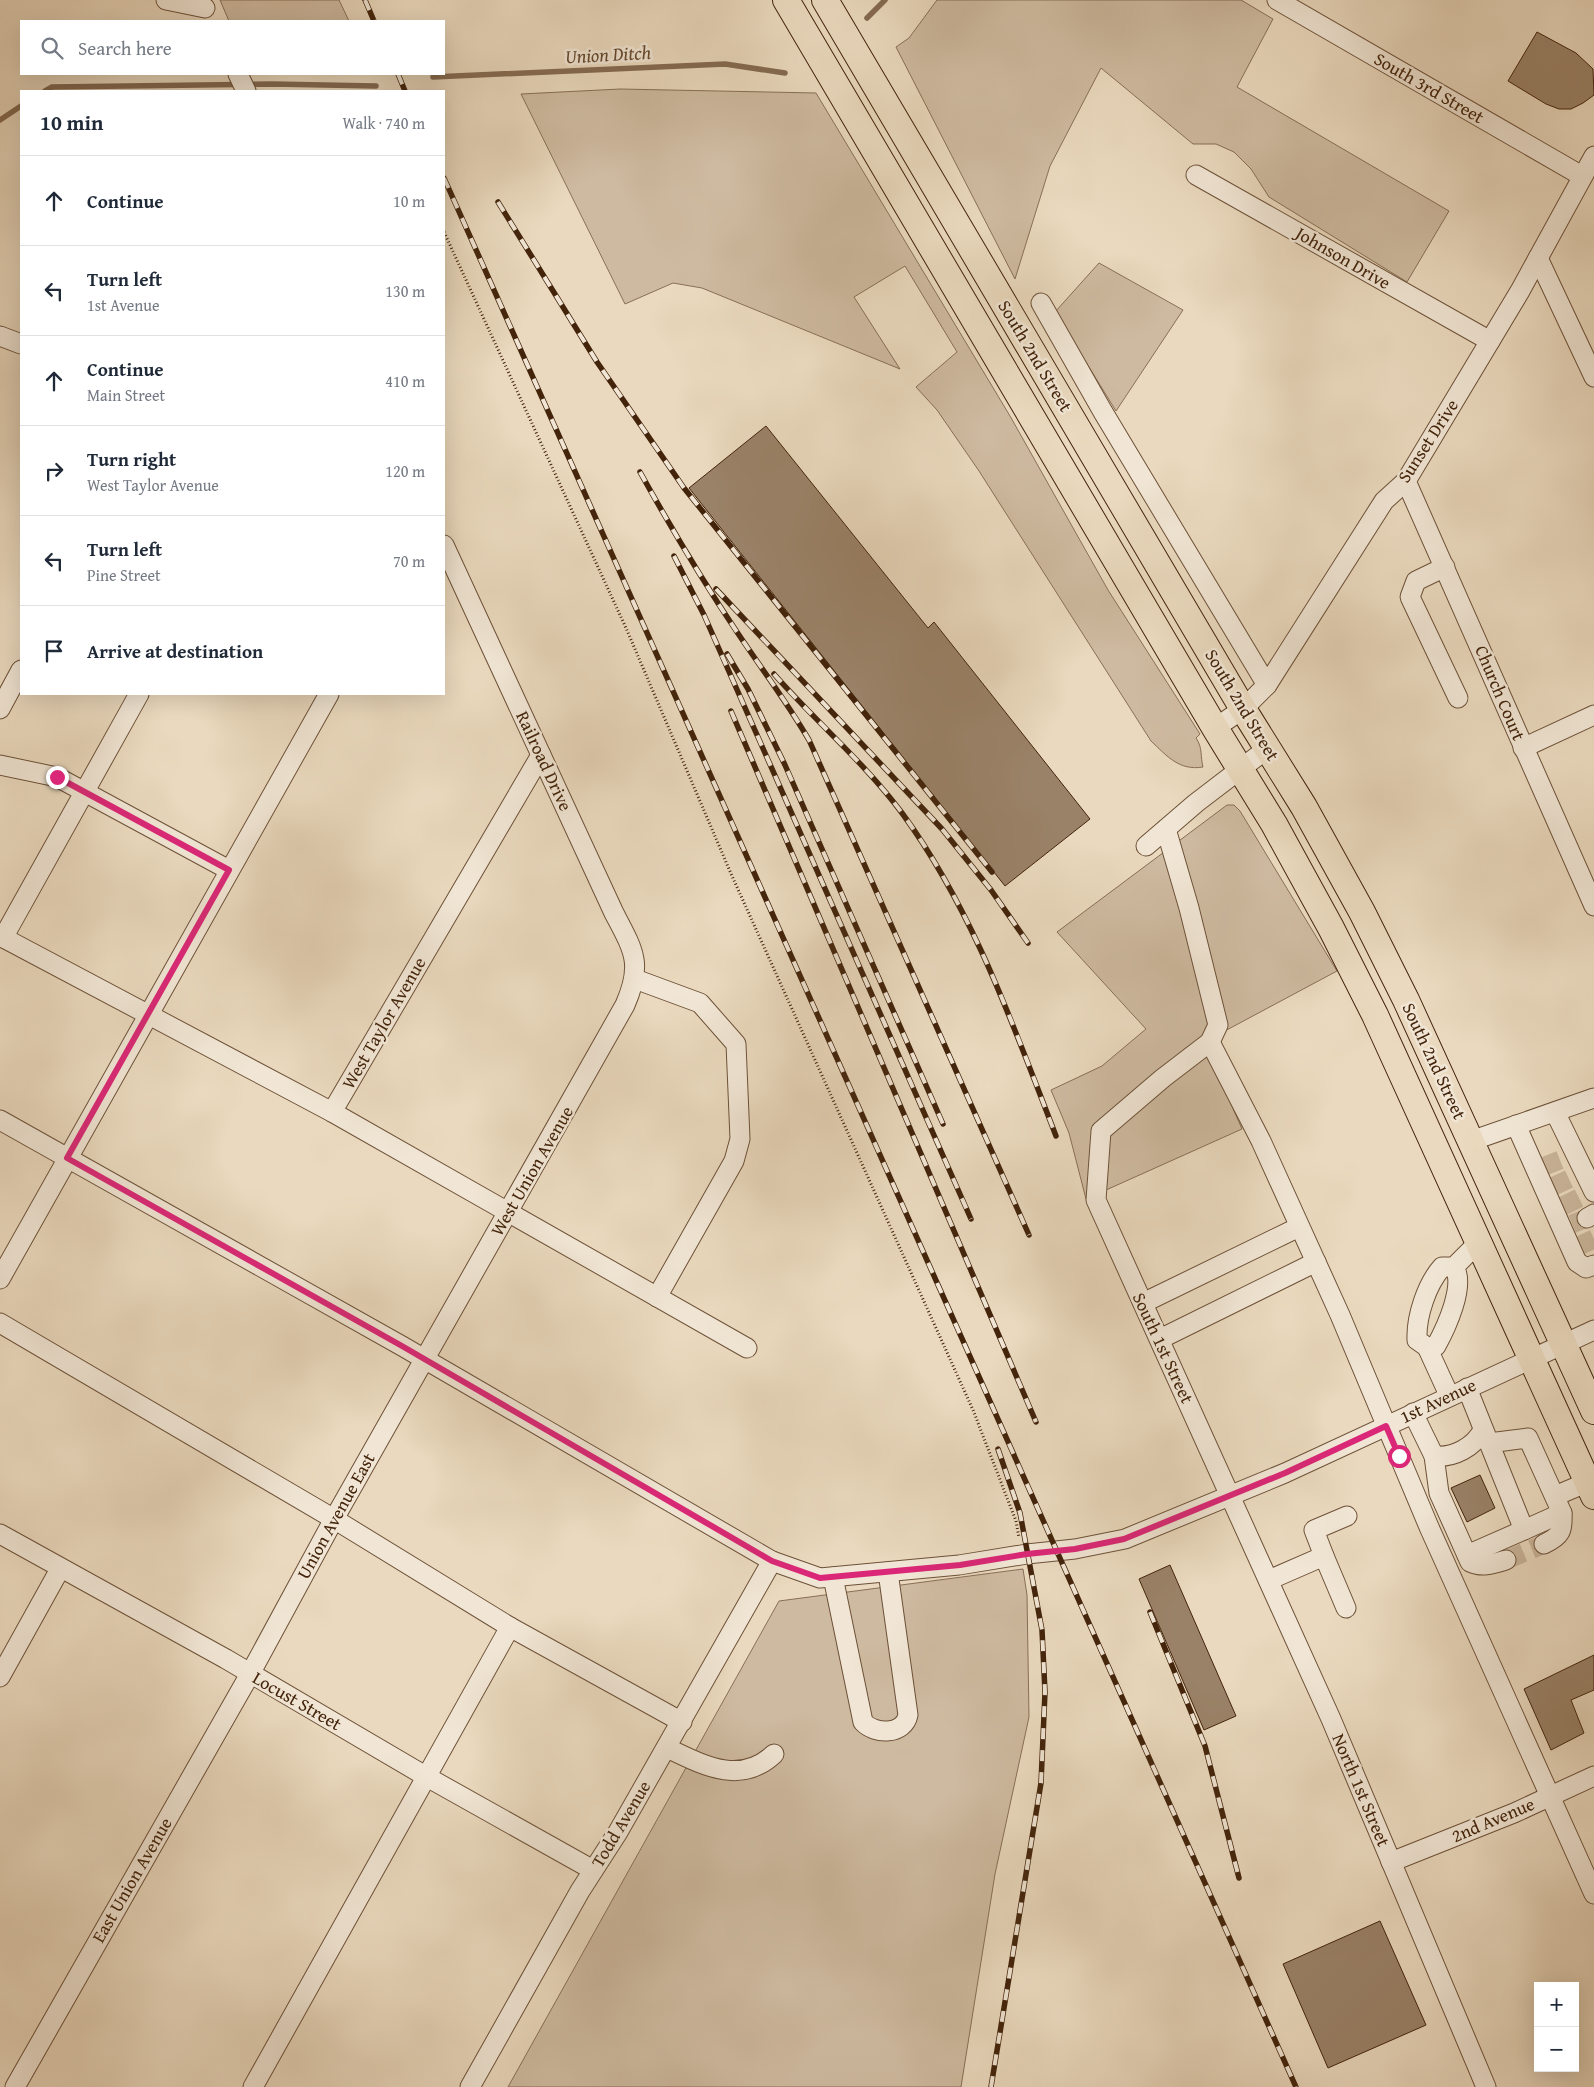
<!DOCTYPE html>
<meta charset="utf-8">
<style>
body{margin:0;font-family:"Gentium Book Plus",serif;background:#f2f2f3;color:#1f2937}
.controls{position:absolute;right:15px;bottom:15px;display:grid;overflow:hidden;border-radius:0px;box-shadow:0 5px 20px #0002}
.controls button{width:45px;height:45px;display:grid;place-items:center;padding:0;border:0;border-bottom:1px solid #e0e1e3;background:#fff;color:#1f2937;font:25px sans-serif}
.stop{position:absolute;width:15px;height:15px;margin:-11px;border:4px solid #db2777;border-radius:50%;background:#fff}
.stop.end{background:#db2777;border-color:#fff;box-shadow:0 1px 5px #0008}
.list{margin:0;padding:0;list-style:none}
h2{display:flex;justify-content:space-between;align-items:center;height:65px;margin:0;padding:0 20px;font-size:21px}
h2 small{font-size:16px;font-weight:400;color:#747a83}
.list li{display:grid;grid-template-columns:32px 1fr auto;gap:15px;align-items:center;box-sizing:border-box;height:90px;padding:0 20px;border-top:1px solid #e0e1e3}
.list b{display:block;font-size:19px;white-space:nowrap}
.list p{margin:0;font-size:16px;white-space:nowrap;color:#747a83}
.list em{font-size:16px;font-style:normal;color:#747a83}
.icon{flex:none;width:28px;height:28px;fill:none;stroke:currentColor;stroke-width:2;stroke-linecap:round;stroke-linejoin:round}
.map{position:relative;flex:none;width:1594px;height:2087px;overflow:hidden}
.search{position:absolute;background:#fff;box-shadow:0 5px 20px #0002;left:20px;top:20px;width:425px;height:55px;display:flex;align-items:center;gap:12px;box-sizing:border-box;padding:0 18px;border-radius:0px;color:#747a83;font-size:19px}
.panel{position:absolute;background:#fff;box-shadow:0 5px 20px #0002;left:20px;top:90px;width:425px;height:605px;border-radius:0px}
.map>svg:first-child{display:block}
.green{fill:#cebaa0;stroke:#886f56}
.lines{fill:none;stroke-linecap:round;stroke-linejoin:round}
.stream{stroke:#856b52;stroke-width:5.5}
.building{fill:#9a8268;stroke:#43240b}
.minor-tunnel{stroke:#c9b59a;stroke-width:19;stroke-dasharray:19 9;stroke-linecap:butt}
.minor-casing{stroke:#6d5138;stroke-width:21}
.highway-casing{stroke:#43240b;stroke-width:28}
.path{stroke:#43240b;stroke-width:3;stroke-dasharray:1 2.5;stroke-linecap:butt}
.minor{stroke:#f1e6d5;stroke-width:19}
.highway{stroke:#ead9be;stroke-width:26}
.rail-casing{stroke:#43240b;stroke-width:5.5}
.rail{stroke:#f1e6d5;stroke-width:4;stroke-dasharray:11;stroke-linecap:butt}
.route{stroke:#db2777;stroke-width:6}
.labels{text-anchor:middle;stroke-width:5;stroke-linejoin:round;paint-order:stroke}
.street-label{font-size:18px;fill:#43240b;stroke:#f1e6d5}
.water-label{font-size:19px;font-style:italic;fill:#64482e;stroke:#f1e6d5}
</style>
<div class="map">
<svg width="1594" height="2087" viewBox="0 0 1594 2087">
<rect width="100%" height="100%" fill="#ead9be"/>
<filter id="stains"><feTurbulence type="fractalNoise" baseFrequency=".004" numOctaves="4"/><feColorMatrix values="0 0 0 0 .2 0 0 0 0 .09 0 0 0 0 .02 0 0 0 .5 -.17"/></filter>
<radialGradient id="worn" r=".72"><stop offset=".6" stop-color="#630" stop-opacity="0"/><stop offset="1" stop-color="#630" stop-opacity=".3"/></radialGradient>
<g class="green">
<path d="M220,0H339L349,21H229Z"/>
<path d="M937,0H1241L1273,19L1237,87L1449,211L1407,282L1269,197L1251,169L1234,152L1216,144H1193L1101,68L1050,166L1015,279L896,47L909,38Z"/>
<path d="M620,89L816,93L1010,416L1108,590L1200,734L1196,738C1203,748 1200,756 1203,767C1179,771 1167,756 1151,741L979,471L937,410L916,387L957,352L905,266L854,297L900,369L702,288L673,283L625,304L521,94Z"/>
<path d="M1099,263L1183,310L1116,411L1055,312Z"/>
<path d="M1227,805H1234L1240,811L1337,971L1221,1033L1202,1038L1242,1129L1086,1199L1069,1133L1051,1090L1102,1066L1146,1029L1057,932Z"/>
<path d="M1023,1569L1027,1595L1029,1717L995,1874L961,2087H508L779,1601Z"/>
</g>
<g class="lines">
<g class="stream">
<path d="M867,18L885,0"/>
<path d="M433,77L725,64L785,73"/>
<path d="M45,91L52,87L272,84L376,86"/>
<path d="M0,120L21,106"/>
</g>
</g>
<g class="building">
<path d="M1537,32L1576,53L1593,69L1594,95L1583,103L1571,109H1559L1546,104L1508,81Z"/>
<path d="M766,426L928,628L934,622L1090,819L1005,886L689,488Z"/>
<path d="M1480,1475L1495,1508L1467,1522L1451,1488Z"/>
<path d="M1170,1565L1236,1716L1204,1730L1139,1579Z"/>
<path d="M1594,1655V1690L1571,1700L1584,1733L1551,1750L1524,1689Z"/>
<path d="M1380,1921L1426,2025L1328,2068L1283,1964Z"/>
</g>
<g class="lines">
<g class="minor-tunnel">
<path d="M1545,1166L1560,1160"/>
<path d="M1554,1186L1569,1179"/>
<path d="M1563,1206L1579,1198"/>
<path d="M1572,1224L1587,1218"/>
<path d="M1581,1245L1594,1239"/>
<path d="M1506,1560L1544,1544"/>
</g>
<defs>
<g id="minor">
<path d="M166,0L205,8"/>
<path d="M1277,0L1582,176"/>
<path d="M238,74L246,91"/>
<path d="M1196,175L1490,341"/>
<path d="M1538,258L1594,377"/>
<path d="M1041,303L1103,412L1267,685"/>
<path d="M0,336L21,344"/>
<path d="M1406,481L1594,906"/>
<path d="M1445,567L1416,581L1410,597L1458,698"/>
<path d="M0,709L21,670"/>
<path d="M1215,728L1243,709L1267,685L1384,501L1406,481L1520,291L1594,156"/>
<path d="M1523,748L1594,715"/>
<path d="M0,765L57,777L229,870"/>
<path d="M1166,829L1189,908L1218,1025L1210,1042L1163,1078L1101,1131L1096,1200L1331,1719L1486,2087"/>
<path d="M1146,846L1196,803L1268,748"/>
<path d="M0,936L332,1112L541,755"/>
<path d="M3,938L139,694"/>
<path d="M635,979L700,1003L736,1044L740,1139L734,1161L657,1297"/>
<path d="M1210,1042L1261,1141L1340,1315L1429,1527L1594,1894"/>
<path d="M332,1112L747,1348"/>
<path d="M1555,1112L1594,1192"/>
<path d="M0,1120L402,1346L772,1561L820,1578L959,1565L1027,1554L1075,1549L1125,1539L1285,1473L1594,1330"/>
<path d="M1516,1125L1577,1262L1586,1268L1594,1265"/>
<path d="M1471,1141L1594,1098"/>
<path d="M1587,1218L1594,1214"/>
<path d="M1454,1267C1466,1285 1446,1328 1436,1346L1427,1347L1417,1340C1416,1316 1427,1284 1442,1267H1454L1479,1242"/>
<path d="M0,1279L329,694"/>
<path d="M1143,1303L1299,1227"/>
<path d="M0,1323L334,1519L510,1627L682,1722"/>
<path d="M1160,1339L1316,1262"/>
<path d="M1427,1347L1449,1395"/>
<path d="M1467,1388L1524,1530L1562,1513L1528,1438L1489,1443"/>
<path d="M1413,1413L1434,1456C1454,1458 1474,1447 1483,1430"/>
<path d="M1434,1456L1439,1493L1470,1562C1482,1568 1493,1564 1506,1560"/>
<path d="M1555,1496L1588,1482"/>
<path d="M0,1534L226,1659L427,1777L593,1870"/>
<path d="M1544,1544C1561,1536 1563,1531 1562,1513"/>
<path d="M1467,1555L1524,1530"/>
<path d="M1324,1556L1314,1530L1347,1516"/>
<path d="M833,1577L863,1722C875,1735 904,1735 908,1715L888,1572"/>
<path d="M1269,1580L1324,1556L1346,1608"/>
<path d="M0,1677L60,1569"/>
<path d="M667,1748C703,1765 740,1786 774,1754"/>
<path d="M1391,1862L1514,1813L1594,1776"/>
<path d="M15,2087L250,1674L334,1519L625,1005C643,964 634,951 614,913L444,545"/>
<path d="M253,2087L510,1627"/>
<path d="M470,2087L580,1891L618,1832L772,1561"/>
</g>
<g id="highway">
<path d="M786,0L1215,728L1274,824L1331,928L1375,1015L1594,1496"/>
<path d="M825,0L1243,709L1304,807L1362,912L1406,1000L1594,1411"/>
</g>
</defs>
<use href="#minor" class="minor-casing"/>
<use href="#highway" class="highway-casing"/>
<path class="path" d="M444,232L626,628L732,876L973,1410L1016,1521L1019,1538"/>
<use href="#minor" class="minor"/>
<use href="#highway" class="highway"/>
<defs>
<g id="rail">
<path d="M365,0L374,21"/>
<path d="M398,74L405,91"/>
<path d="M444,178L1296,2087"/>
<path d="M498,202L597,362L684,488L992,872"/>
<path d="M640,472C670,526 702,580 737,632C761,668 787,702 809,740L1029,1235"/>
<path d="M674,556L704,615L971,1219"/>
<path d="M716,589L942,829L991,890L1028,943"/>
<path d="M727,654L748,689L785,765L943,1124"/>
<path d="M774,674C815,721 865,763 902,813C973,910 1013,1025 1056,1136"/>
<path d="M731,711L1036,1422"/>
<path d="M1150,1612L1205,1746L1239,1878"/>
<path d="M991,2087L1041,1783L1045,1692L1042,1630L1020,1513L998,1449"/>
</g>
</defs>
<use href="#rail" class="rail-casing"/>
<use href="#rail" class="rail"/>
</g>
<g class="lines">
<path class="route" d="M57,777L229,870L67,1158L402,1346L772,1561L820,1578L960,1565L1027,1554L1075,1549L1124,1539L1285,1473L1386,1426L1399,1456"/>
</g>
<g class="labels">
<g class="street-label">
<text transform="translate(1429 88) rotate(30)" y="6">South 3rd Street</text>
<text transform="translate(1343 258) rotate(30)" y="6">Johnson Drive</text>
<text transform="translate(1035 356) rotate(59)" y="6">South 2nd Street</text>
<text transform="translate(1428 441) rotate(-57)" y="6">Sunset Drive</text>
<text transform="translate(1500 693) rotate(67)" y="6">Church Court</text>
<text transform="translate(1242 705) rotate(59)" y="6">South 2nd Street</text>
<text transform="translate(544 761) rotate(65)" y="6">Railroad Drive</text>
<text transform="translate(384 1023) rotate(-60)" y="6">West Taylor Avenue</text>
<text transform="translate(1434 1061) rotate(65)" y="6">South 2nd Street</text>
<text transform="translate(532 1171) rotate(-60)" y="6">West Union Avenue</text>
<text transform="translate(1163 1348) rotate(65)" y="6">South 1st Street</text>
<text transform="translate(1438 1401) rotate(-25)" y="6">1st Avenue</text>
<text transform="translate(336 1516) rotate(-61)" y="6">Union Avenue East</text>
<text transform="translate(297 1701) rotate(30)" y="6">Locust Street</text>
<text transform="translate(1361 1790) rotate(67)" y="6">North 1st Street</text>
<text transform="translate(1493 1820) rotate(-23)" y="6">2nd Avenue</text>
<text transform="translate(621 1824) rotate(-59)" y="6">Todd Avenue</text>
<text transform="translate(132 1880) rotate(-60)" y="6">East Union Avenue</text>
</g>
<g class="water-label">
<text transform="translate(608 54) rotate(-3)" y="7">Union Ditch</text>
</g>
</g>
<rect width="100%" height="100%" filter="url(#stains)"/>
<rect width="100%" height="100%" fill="url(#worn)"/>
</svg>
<div class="controls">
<button>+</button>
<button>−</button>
</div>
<div class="stop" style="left:1399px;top:1456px"></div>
<div class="stop end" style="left:57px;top:777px"></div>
<div class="search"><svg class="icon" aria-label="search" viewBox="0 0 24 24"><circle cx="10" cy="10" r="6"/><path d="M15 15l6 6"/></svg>Search here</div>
<section class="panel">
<h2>10 min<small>Walk · 740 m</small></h2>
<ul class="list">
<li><svg class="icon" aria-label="ahead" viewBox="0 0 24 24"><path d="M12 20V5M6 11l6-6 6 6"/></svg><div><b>Continue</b></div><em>10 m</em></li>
<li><svg class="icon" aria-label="left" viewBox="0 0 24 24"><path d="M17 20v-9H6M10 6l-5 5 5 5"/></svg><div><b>Turn left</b><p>1st Avenue</p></div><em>130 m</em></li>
<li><svg class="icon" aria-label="ahead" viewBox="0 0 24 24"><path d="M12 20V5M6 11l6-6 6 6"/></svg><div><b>Continue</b><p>Main Street</p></div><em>410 m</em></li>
<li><svg class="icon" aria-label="right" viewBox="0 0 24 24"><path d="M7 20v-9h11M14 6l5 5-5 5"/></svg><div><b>Turn right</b><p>West Taylor Avenue</p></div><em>120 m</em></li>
<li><svg class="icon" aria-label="left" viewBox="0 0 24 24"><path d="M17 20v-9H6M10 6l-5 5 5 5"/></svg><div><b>Turn left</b><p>Pine Street</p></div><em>70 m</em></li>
<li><svg class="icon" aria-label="arrive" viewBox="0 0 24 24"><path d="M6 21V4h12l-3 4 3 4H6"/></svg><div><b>Arrive at destination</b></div></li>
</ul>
</section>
</div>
